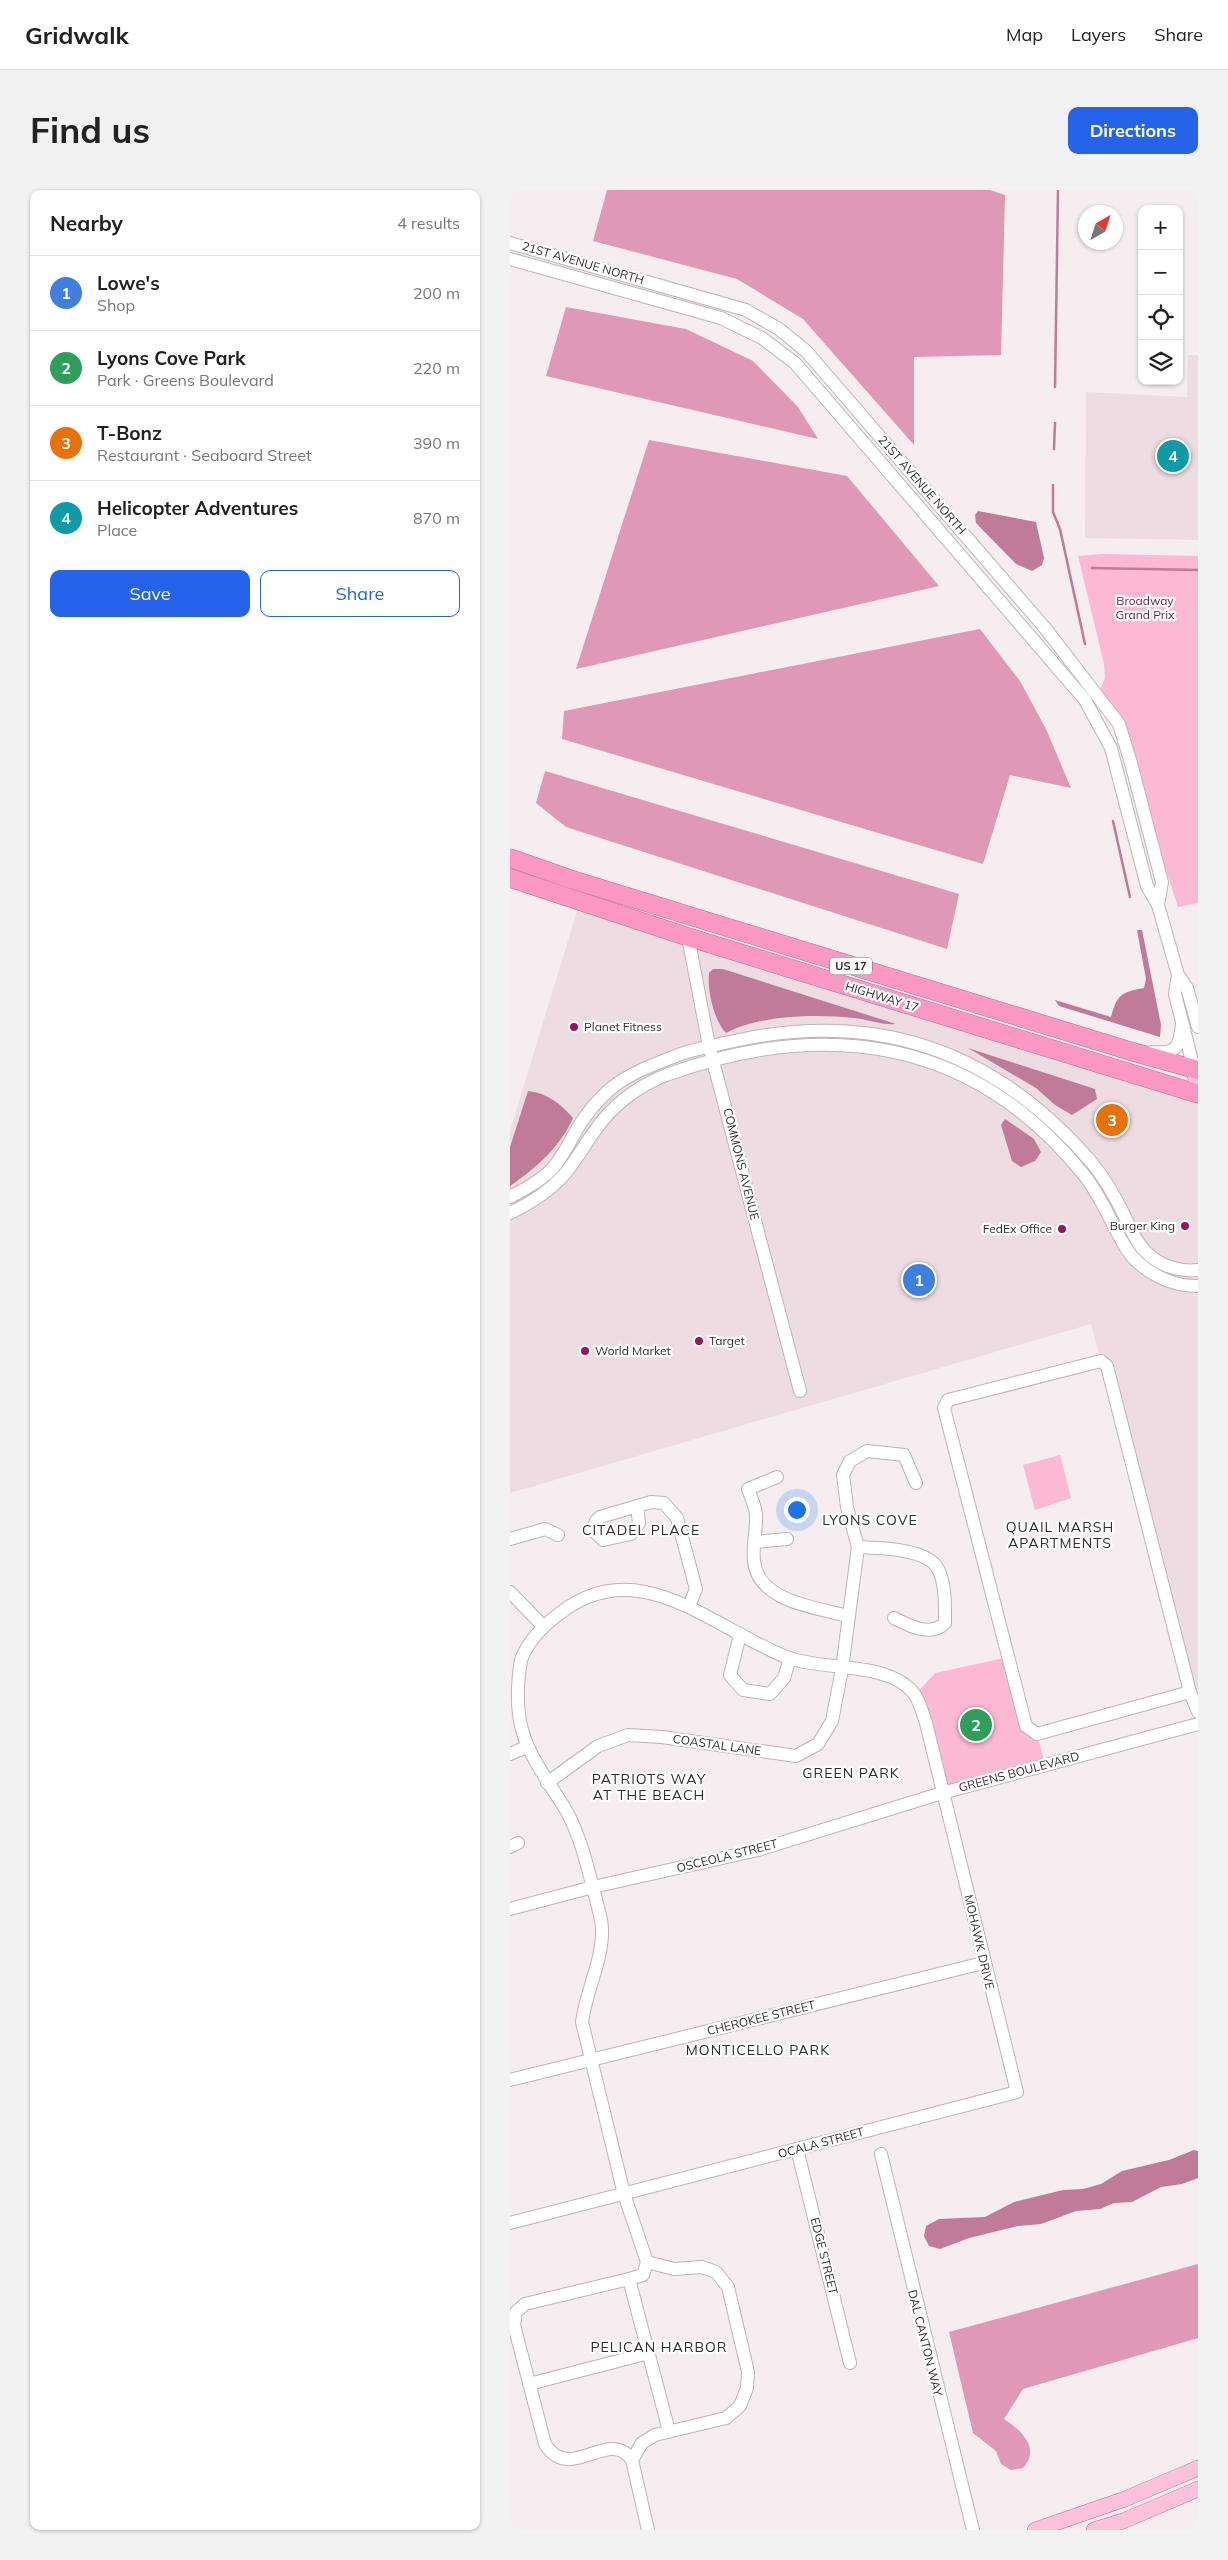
<!DOCTYPE html>
<meta charset="utf-8">
<style>
body{margin:0;font-family:Mulish,sans-serif;background:#f2f2f2;color:#222}
.controls{position:absolute;right:15px;top:15px;display:grid;overflow:hidden;border-radius:10px;box-shadow:0 1px 4px #0004}
.controls button{width:45px;height:45px;display:grid;place-items:center;padding:0;border:0;border-bottom:1px solid #e0e0e0;background:#fff;color:#222;font:25px sans-serif}
.compass{position:absolute;left:568px;top:15px;width:45px;height:45px;border-radius:50%;background:#fff;box-shadow:0 1px 4px #0004;rotate:39deg}
.you{position:absolute;left:286px;top:1319px;width:18px;height:18px;margin:-12px;border:4px solid #fff;border-radius:50%;background:#1a73e8;box-shadow:0 0 0 8px #1a73e833}
.badge{display:grid;place-items:center;width:32px;height:32px;border-radius:50%;background:#2563eb;color:#fff;font-size:16px;font-weight:700}
.pin{position:absolute;translate:-50% -50%;border:2px solid #fff;box-shadow:0 1px 5px #0006}
.list{margin:0;padding:0;list-style:none}
h2{display:flex;justify-content:space-between;align-items:center;height:65px;margin:0;padding:0 20px;font-size:21px}
h2 small{font-size:16px;font-weight:400;color:#767676}
.list li{display:grid;grid-template-columns:32px 1fr auto;gap:15px;align-items:center;box-sizing:border-box;height:75px;padding:0 20px;border-top:1px solid #e0e0e0}
.list b{display:block;font-size:19px;white-space:nowrap}
.list p{margin:0;font-size:16px;white-space:nowrap;color:#767676}
.list em{font-size:16px;font-style:normal;color:#767676}
.actions{display:flex;gap:10px;padding:15px 20px}
.actions a{flex:1;padding:11px 0;border:1px solid #2563eb;border-radius:10px;text-align:center;font-size:18px;color:#2563eb}
.actions .main{background:#2563eb;color:#fff}
.icon{flex:none;width:28px;height:28px;fill:none;stroke:currentColor;stroke-width:2;stroke-linecap:round;stroke-linejoin:round}
.map{position:relative;flex:none;width:688px;height:2340px;overflow:hidden;border-radius:10px}
header{display:flex;align-items:center;gap:30px;box-sizing:border-box;height:70px;padding:0 25px;background:#fff;border-bottom:1px solid #e0e0e0}
header strong{font-size:24px}
nav{display:flex;gap:28px;margin-inline-start:auto;font-size:18px}
.intro{display:flex;align-items:center;justify-content:space-between;box-sizing:border-box;height:120px;padding:0 30px}
h1{margin:0;font-size:35px}
.button{padding:12px 22px;border-radius:10px;background:#2563eb;color:#fff;font-size:18px;font-weight:700}
main{display:flex;gap:30px;padding:0 30px}
aside{flex:1;background:#fff;border-radius:10px;box-shadow:0 1px 4px #0004}
.map>svg:first-child{display:block}
.built{fill:#eddde3}
.green{fill:#fbb9d3}
.forest{fill:#df98b6}
.water{fill:#c07b98}
.lines{fill:none;stroke-linecap:round;stroke-linejoin:round}
.stream{stroke:#c07b98;stroke-width:2.5}
.minor-casing{stroke:#bcb4b7;stroke-width:14}
.major-casing{stroke:#b4728f;stroke-width:16}
.highway-casing{stroke:#b4728f;stroke-width:19}
.minor{stroke:#fff;stroke-width:12}
.major{stroke:#fdc1db;stroke-width:15}
.highway{stroke:#fb97c3;stroke-width:18}
.poi-dot{fill:#9c1261;stroke:#fff;stroke-width:2}
.labels{text-anchor:middle;stroke-width:4.5;stroke-linejoin:round;paint-order:stroke}
.shield{fill:#fff;stroke:#6f6d6d;stroke-width:1}
.shield-label{font-size:11px;font-weight:bold;fill:#312e2f}
.street-label{font-size:12px;fill:#312e2f;stroke:#fff}
.park-label{font-size:12px;fill:#6d1b46;stroke:#fff}
.poi-label{font-size:12px;fill:#312e2f;stroke:#fff;text-anchor:start}
.neighbourhood-label{font-size:14px;letter-spacing:1px;fill:#312e2f;stroke:#fff}
</style>
<header>
<strong>Gridwalk</strong>
<nav><a>Map</a><a>Layers</a><a>Share</a></nav>
</header>
<div class="intro"><h1>Find us</h1><a class="button">Directions</a></div>
<main>
<aside>
<h2>Nearby<small>4 results</small></h2>
<ul class="list">
<li><span class="badge" style="background:#3f7fe0">1</span><div><b>Lowe's</b><p>Shop</p></div><em>200 m</em></li>
<li><span class="badge" style="background:#2e9e5b">2</span><div><b>Lyons Cove Park</b><p>Park · Greens Boulevard</p></div><em>220 m</em></li>
<li><span class="badge" style="background:#e8710a">3</span><div><b>T-Bonz</b><p>Restaurant · Seaboard Street</p></div><em>390 m</em></li>
<li><span class="badge" style="background:#0f9aa8">4</span><div><b>Helicopter Adventures</b><p>Place</p></div><em>870 m</em></li>
</ul>
<div class="actions"><a class="main">Save</a><a>Share</a></div>
</aside>
<div class="map">
<svg width="688" height="2340" viewBox="0 0 688 2340">
<rect width="100%" height="100%" fill="#f5edf0"/>
<g class="built">
<path d="M678,165H688V350L575,348L576,202L677,207Z"/>
<path d="M70,711L688,904V1538L581,1134L0,1303V941Z"/>
</g>
<g class="green">
<path d="M593,364L688,366V713L668,717L609,534L588,504L595,488L594,474L568,366Z"/>
<path d="M550,1265L561,1308L525,1320L513,1275Z"/>
<path d="M499,1467L516,1536L527,1544L535,1575L432,1603L405,1505L425,1483Z"/>
</g>
<g class="forest">
<path d="M97,0H480L495,5L491,165L404,167V255L293,129L227,89L83,51Z"/>
<path d="M56,117L176,139L243,171L288,217L308,249L36,186Z"/>
<path d="M139,250L337,286L429,396L66,479Z"/>
<path d="M470,439L510,491L536,539L561,598L500,585L473,674L52,549L54,521Z"/>
<path d="M35,581L449,704L437,759L56,637L26,613Z"/>
<path d="M688,2074V2148L513,2199L494,2229C511,2240 531,2258 513,2278L501,2280L491,2274L486,2261L463,2243L439,2142Z"/>
</g>
<g class="water">
<path d="M468,321L526,332L534,368L532,375L522,381L506,374L466,333L465,325Z"/>
<path d="M627,740H632L651,835L650,847L549,816L545,810L601,827C607,805 611,802 634,798L636,789Z"/>
<path d="M203,779H213L386,834C374,836 357,829 344,828C307,824 249,825 216,843C204,831 197,800 199,783Z"/>
<path d="M458,858L585,899L587,909L562,925L545,915L526,898Z"/>
<path d="M18,901C37,903 51,914 63,928C51,956 25,979 0,996V957Z"/>
<path d="M495,929L524,949L531,962L525,971L511,977L502,971L491,935Z"/>
<path d="M684,1960L688,1961V1988L672,1994L651,1997L622,2012L604,2013L590,2019L566,2021L531,2034L508,2036L459,2048L430,2059L419,2056L414,2046L416,2036L429,2029L475,2027L504,2012L553,2000L573,1999L591,1994L612,1981L659,1970Z"/>
</g>
<g class="lines">
<g class="stream">
<path d="M545,197L548,0"/>
<path d="M544,259L545,233"/>
<path d="M543,295V322L550,339L575,454"/>
<path d="M582,378L688,380"/>
<path d="M603,631L620,707"/>
</g>
<defs>
<g id="minor">
<path d="M0,53L236,120L269,139L296,161L535,438L609,534L621,573L652,692L648,715"/>
<path d="M0,69L211,128L252,148L285,173L575,510L601,558L637,696L648,715L668,785L677,798L688,837"/>
<path d="M178,747L199,856L290,1201"/>
<path d="M668,785L665,804L684,879"/>
<path d="M641,862C666,864 669,859 672,835"/>
<path d="M0,1007C15,999 30,991 42,979C54,966 60,950 69,936C77,923 88,910 99,900C116,885 142,875 163,867C184,858 207,855 229,850C371,820 488,863 582,973C594,988 605,1006 613,1023C620,1037 626,1053 637,1063C650,1076 670,1082 688,1080"/>
<path d="M0,1023C19,1014 38,1002 52,987C65,973 73,957 84,942C101,916 128,896 156,885C316,827 464,848 574,985C592,1007 601,1034 616,1058C630,1081 662,1097 688,1096"/>
<path d="M267,1287L238,1299C241,1307 245,1316 246,1324C247,1340 242,1356 244,1371C248,1412 306,1417 337,1426"/>
<path d="M127,1316L129,1333L121,1344L93,1350L83,1340L86,1331L90,1327L141,1312L154,1313L167,1328L186,1399L179,1416"/>
<path d="M0,1349L35,1339L48,1345"/>
<path d="M245,1352L277,1349"/>
<path d="M348,1357C368,1358 418,1358 428,1379C436,1394 435,1417 435,1433C421,1447 399,1436 384,1428"/>
<path d="M0,1402L33,1436"/>
<path d="M230,1445L220,1485L233,1500L260,1504L274,1488L280,1468"/>
<path d="M680,1502L527,1544L516,1536L434,1218L438,1210L591,1171L597,1176L680,1502L688,1522"/>
<path d="M0,1564L14,1558"/>
<path d="M37,1593L88,1556L118,1545L152,1547L286,1566L308,1554L322,1531L332,1479L348,1357L337,1317L333,1285L340,1271L357,1261L394,1265L406,1293"/>
<path d="M0,1657L8,1653"/>
<path d="M0,1719L83,1697L248,1660L432,1603L688,1534"/>
<path d="M0,1890L473,1773"/>
<path d="M287,1959L340,2173"/>
<path d="M371,1964L463,2340"/>
<path d="M0,2033L507,1902L416,1533C413,1524 410,1513 405,1505C381,1471 315,1481 279,1468C204,1440 129,1360 49,1424C33,1436 18,1450 11,1470C0,1537 17,1560 51,1612C70,1641 77,1676 86,1709C88,1719 92,1729 92,1739C93,1771 76,1800 72,1832L114,2004L137,2072L133,2085L119,2089L15,2114L6,2122L4,2135L35,2254C61,2295 98,2236 122,2270L138,2340"/>
<path d="M119,2089L159,2241"/>
<path d="M19,2194L139,2163"/>
<path d="M122,2270L132,2253L145,2245L216,2228L230,2216L237,2198L238,2182L218,2097L206,2082L192,2077L164,2079L137,2072"/>
</g>
<g id="major">
<path d="M684,879L688,901"/>
<path d="M525,2340L615,2309L688,2278"/>
<path d="M584,2340L613,2331L688,2299"/>
</g>
<g id="highway">
<path d="M0,668L60,689L620,861L688,880"/>
<path d="M0,688L178,747L688,904"/>
</g>
</defs>
<use href="#minor" class="minor-casing"/>
<use href="#major" class="major-casing"/>
<use href="#highway" class="highway-casing"/>
<use href="#minor" class="minor"/>
<use href="#major" class="major"/>
<use href="#highway" class="highway"/>
</g>
<g class="poi-dot">
<circle cx="64" cy="837" r="5"/>
<circle cx="675" cy="1036" r="5"/>
<circle cx="552" cy="1039" r="5"/>
<circle cx="189" cy="1151" r="5"/>
<circle cx="75" cy="1161" r="5"/>
</g>
<g class="labels">
<rect class="shield" x="320" y="767.5" width="42" height="17" rx="4"/>
<g class="shield-label">
<text x="341" y="780">US 17</text>
</g>
<g class="street-label">
<text transform="translate(73 73) rotate(16)" y="4">21ST AVENUE NORTH</text>
<text transform="translate(412 295) rotate(49)" y="4">21ST AVENUE NORTH</text>
<text transform="translate(372 807) rotate(17)" y="4">HIGHWAY 17</text>
<text transform="translate(231 974) rotate(76)" y="4">COMMONS AVENUE</text>
<text transform="translate(207 1555) rotate(8)" y="4">COASTAL LANE</text>
<text transform="translate(509 1582) rotate(-15)" y="4">GREENS BOULEVARD</text>
<text transform="translate(217 1666) rotate(-14)" y="4">OSCEOLA STREET</text>
<text transform="translate(469 1752) rotate(77)" y="4">MOHAWK DRIVE</text>
<text transform="translate(251 1828) rotate(-14)" y="4">CHEROKEE STREET</text>
<text transform="translate(311 1953) rotate(-15)" y="4">OCALA STREET</text>
<text transform="translate(314 2066) rotate(76)" y="4">EDGE STREET</text>
<text transform="translate(415 2153) rotate(76)" y="4">DAL CANTON WAY</text>
</g>
<g class="park-label">
<text x="635" y="415">Broadway<tspan x="635" dy="14">Grand Prix</tspan></text>
</g>
<g class="poi-label">
<text x="74" y="841">Planet Fitness</text>
<text x="665" y="1040" text-anchor="end">Burger King</text>
<text x="542" y="1043" text-anchor="end">FedEx Office</text>
<text x="199" y="1155">Target</text>
<text x="85" y="1165">World Market</text>
</g>
<g class="neighbourhood-label">
<text x="360" y="1335">LYONS COVE</text>
<text x="550" y="1342">QUAIL MARSH<tspan x="550" dy="16">APARTMENTS</tspan></text>
<text x="131" y="1345">CITADEL PLACE</text>
<text x="341" y="1588">GREEN PARK</text>
<text x="139" y="1594">PATRIOTS WAY<tspan x="139" dy="16">AT THE BEACH</tspan></text>
<text x="248" y="1865">MONTICELLO PARK</text>
<text x="149" y="2162">PELICAN HARBOR</text>
</g>
</g>
</svg>
<div class="controls">
<button>+</button>
<button>−</button>
<button><svg class="icon" aria-label="locate" viewBox="0 0 24 24"><circle cx="12" cy="12" r="6"/><path d="M12 2v4M12 18v4M2 12h4M18 12h4"/></svg></button>
<button><svg class="icon" aria-label="layers" viewBox="0 0 24 24"><path d="M12 4l9 5-9 5-9-5zM3 14l9 5 9-5"/></svg></button>
</div>
<svg class="compass" viewBox="-18 -18 36 36"><path d="M0-13l5 13h-10z" fill="#e53935"/><path d="M0 13l5-13h-10z" fill="#767676"/></svg>
<div class="you"></div>
<div class="pin badge" style="left:409px;top:1090px;background:#3f7fe0">1</div>
<div class="pin badge" style="left:466px;top:1535px;background:#2e9e5b">2</div>
<div class="pin badge" style="left:602px;top:930px;background:#e8710a">3</div>
<div class="pin badge" style="left:663px;top:266px;background:#0f9aa8">4</div>
</div>
</main>
